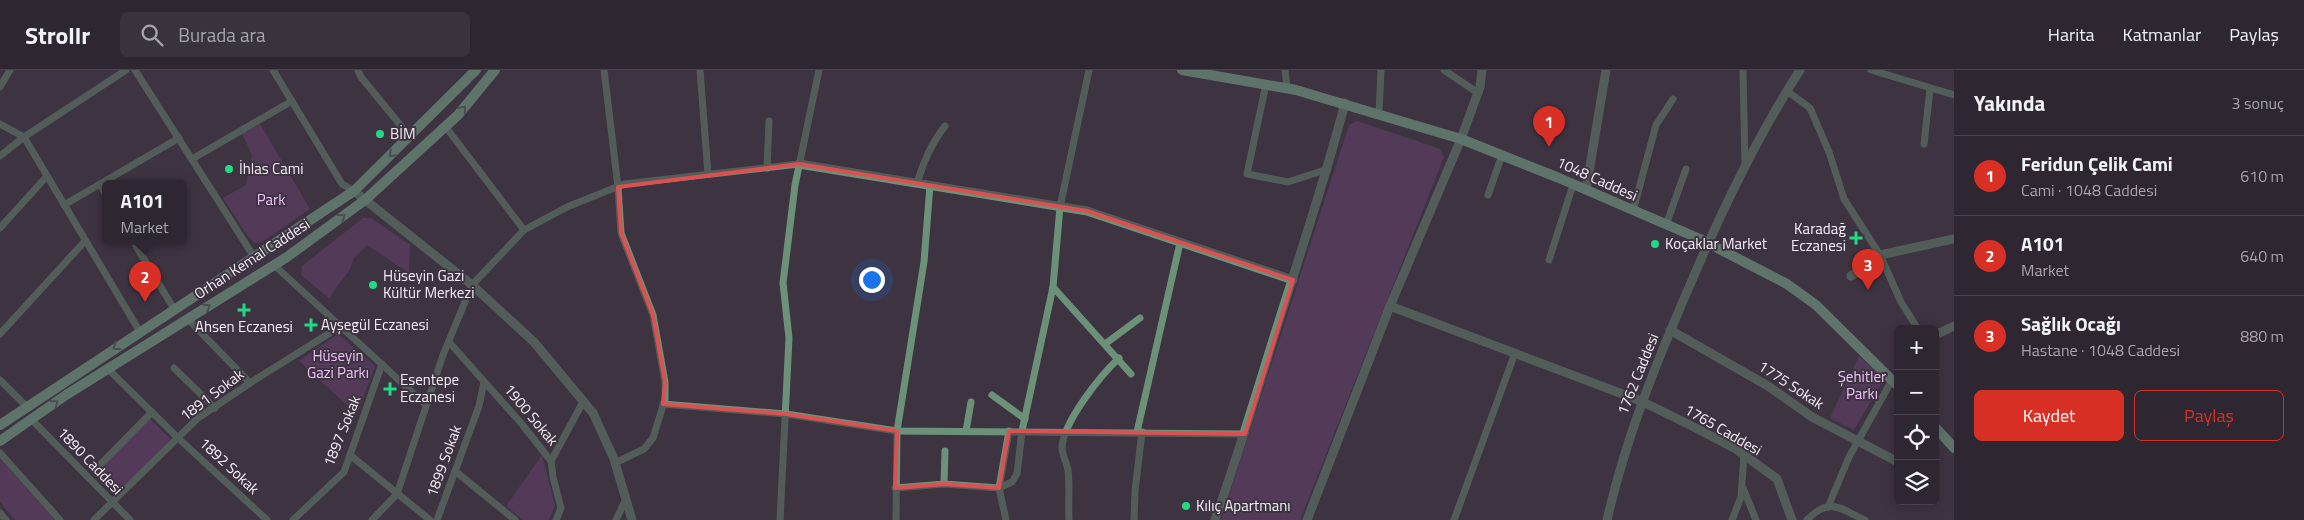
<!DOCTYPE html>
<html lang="tr">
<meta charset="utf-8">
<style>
body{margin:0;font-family:"Titillium Web",sans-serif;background:#3a323d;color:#f1f3f6}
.controls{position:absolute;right:15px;bottom:15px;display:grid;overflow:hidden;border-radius:8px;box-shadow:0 2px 12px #0003}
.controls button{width:45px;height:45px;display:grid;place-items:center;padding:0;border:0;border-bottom:1px solid #49434d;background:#2e2631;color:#f1f3f6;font:25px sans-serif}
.you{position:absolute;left:871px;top:209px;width:18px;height:18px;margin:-12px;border:4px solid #fff;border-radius:50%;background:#1a73e8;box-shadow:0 0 0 8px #1a73e833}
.badge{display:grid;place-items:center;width:32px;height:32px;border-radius:50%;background:#d93025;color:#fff;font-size:16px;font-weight:700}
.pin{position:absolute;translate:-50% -41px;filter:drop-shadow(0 1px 2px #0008)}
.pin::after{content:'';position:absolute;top:26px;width:18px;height:15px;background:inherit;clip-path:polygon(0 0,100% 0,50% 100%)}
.popup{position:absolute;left:102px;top:110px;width:85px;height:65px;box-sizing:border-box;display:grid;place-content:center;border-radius:8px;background:#2e2631;filter:drop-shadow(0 1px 4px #0005);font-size:16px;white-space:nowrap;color:#a7a5ab}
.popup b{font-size:19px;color:#f1f3f6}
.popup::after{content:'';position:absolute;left:50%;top:100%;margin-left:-10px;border:10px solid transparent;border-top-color:#2e2631}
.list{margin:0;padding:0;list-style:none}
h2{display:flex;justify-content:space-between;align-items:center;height:65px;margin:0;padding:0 20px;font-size:21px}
h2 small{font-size:16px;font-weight:400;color:#a7a5ab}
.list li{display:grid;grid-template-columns:32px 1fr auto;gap:15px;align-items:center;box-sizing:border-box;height:80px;padding:0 20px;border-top:1px solid #49434d}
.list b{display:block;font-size:19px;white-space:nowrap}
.list p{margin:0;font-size:16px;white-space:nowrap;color:#a7a5ab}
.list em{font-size:16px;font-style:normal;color:#a7a5ab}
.actions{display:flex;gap:10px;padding:15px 20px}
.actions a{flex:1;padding:11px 0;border:1px solid #d93025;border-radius:8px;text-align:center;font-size:18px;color:#d93025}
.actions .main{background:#d93025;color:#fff}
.icon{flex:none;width:28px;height:28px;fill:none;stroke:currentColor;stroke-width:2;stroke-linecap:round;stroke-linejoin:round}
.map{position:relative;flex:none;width:1954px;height:450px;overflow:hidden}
header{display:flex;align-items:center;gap:30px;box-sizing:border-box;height:70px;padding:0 25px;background:#2e2631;border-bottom:1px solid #49434d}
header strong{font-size:24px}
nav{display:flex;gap:28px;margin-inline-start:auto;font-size:18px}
.search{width:350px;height:45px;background:#3a323d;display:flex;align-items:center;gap:12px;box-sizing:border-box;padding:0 18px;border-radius:8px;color:#a7a5ab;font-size:19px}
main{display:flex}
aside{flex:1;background:#2e2631}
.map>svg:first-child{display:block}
.green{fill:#6a4473}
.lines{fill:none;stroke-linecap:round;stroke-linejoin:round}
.minor{stroke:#6b9179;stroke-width:7}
.tertiary{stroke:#6b9179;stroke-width:9}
.secondary{stroke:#85c49d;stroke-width:10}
.oneway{stroke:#5a6d66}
.marked{fill:none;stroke:#dc5051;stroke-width:4;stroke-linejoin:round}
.poi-dot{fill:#23d886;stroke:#3e3341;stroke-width:2}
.labels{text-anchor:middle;stroke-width:4;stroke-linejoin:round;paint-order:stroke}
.poi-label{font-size:15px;fill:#f5eef7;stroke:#3e3341;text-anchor:start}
.street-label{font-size:15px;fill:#f5eef7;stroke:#3e3341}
.park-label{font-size:15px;fill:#efc0fa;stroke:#3e3341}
</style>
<header>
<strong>Strollr</strong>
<div class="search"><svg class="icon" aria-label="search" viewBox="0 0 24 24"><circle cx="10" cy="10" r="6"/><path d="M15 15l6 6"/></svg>Burada ara</div>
<nav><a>Harita</a><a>Katmanlar</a><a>Paylaş</a></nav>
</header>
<main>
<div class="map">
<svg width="1954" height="450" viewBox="0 0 1954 450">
<rect width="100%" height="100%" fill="#3e3341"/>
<g class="green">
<path d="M1357,51L1440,79L1444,87L1300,450H1221L1349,55Z"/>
<path d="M260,54L310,139L262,172L255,173L249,168L223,128L246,115L252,85L242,64Z"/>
<path d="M363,148H371L410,175L409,203L367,175L353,189C352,203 335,215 330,229L301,205L302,196Z"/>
<path d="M338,264L375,296L357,344L299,291Z"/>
<path d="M1859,286L1884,309L1854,360L1830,348Z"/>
<path d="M149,348L172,370L114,425L93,404Z"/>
<path d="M542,385L555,435L549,450H523L506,436Z"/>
<path d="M0,389L55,450H15L0,432Z"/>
</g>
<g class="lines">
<g class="minor">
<path d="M135,0L254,187"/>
<path d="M273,0L342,114L354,121"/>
<path d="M358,0L361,7L410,67"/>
<path d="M604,0L618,117L621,163L653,245L665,312V329L653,368L644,379L615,393"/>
<path d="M700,0L708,104"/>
<path d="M1285,0L1287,18"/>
<path d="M1444,0L1478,23"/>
<path d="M1743,0L1745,96"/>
<path d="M1871,0L1954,25"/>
<path d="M1266,14L1247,104L1288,112L1328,99"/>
<path d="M0,17L10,0"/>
<path d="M1787,21L1810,38L1829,82L1844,129L1880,185L1901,232L1918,259"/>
<path d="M1379,43L1381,0"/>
<path d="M0,54L24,67L140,262"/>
<path d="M445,56L524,160"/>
<path d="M1924,74L1930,19"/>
<path d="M0,86L24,67L126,0"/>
<path d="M192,89L292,31"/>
<path d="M767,98L769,51"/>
<path d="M917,113C924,91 931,74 945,56"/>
<path d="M100,114L106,125"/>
<path d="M1488,125L1502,85"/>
<path d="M64,135L179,68"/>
<path d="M1633,141L1656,55L1673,29"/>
<path d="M1666,155L1686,99"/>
<path d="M0,158L47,106"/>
<path d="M133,171L174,239"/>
<path d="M1549,190L1573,115"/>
<path d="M274,195L426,335"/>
<path d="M1053,217L1131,304"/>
<path d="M188,249L250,313"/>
<path d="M0,264L85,171"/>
<path d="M449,272L521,353L551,391L553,407L561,438L556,450"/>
<path d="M1105,274L1140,248"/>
<path d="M174,298L215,338"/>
<path d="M108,299L178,368L267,450"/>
<path d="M0,310L26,336"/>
<path d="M992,325L1025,349"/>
<path d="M663,334L786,344L897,361L1245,364"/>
<path d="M32,350L130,450"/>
<path d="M966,361L971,332"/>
<path d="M1137,362L1180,173"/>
<path d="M0,383L60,450"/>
<path d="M350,385L430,450"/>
<path d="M551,391L583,332"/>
<path d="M97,398L152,342"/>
<path d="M455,401L515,450"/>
<path d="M944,414L945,381"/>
<path d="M895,418L944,414L999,418L1012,412L1017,404L1022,361L1053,217L1060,137L1089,0"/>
<path d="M1743,418L1756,450"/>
<path d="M1828,437L1849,387L1892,310"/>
<path d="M0,443L6,450"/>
<path d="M94,450L198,348L250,313L341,256"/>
<path d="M293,450L344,402L382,294"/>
<path d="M372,450L397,424L443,285L472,215L524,160L567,137L624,114L799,94"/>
<path d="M437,450L479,336L484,312"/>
<path d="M616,450L626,429"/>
<path d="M780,450L789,268L783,213L795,115L819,0"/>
<path d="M896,450L897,361L924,192L930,115"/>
<path d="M1006,450L999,418L1009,361"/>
<path d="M1069,450C1068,434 1070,416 1068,400C1067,393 1062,385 1062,378C1063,352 1100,306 1119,288"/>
<path d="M1134,450L1135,421L1142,362"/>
<path d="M1454,450L1515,283"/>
<path d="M1732,450L1741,427L1744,385"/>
<path d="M1807,450C1830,426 1840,439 1865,450"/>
</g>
<g class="tertiary">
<path d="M799,94L1087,141L1293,210"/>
<path d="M1586,120L1606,0"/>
<path d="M354,121L472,215L534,272L593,343L614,389L632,450"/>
<path d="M1851,206L1880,185L1954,169"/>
<path d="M1390,236L1641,331L1688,354L1736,379L1777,409L1792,450"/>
<path d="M1670,260L1768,316L1812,347L1898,392"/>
<path d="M1935,265L1954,256"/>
<path d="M1215,450C1236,391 1254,332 1272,273C1297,193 1324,114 1345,33"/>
<path d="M1307,450L1390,236L1461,69L1480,17L1482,0"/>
<path d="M1607,450C1626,367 1656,293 1690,215C1721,142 1757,67 1800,0"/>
</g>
<g class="secondary">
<path d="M1182,0L1296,20L1461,69L1559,108L1700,169L1787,214L1816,235L1898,316"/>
<path d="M0,355L354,121L476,0"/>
<path d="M1935,357L1954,378"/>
<path d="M0,371L66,325L287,187L365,130L458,45L495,0"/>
</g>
</g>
<defs><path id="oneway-chevron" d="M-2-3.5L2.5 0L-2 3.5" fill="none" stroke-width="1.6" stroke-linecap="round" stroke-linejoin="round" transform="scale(1.25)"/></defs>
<g class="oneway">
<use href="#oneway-chevron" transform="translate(463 39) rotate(-50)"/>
<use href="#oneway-chevron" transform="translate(392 84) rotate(136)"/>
<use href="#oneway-chevron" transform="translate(342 147) rotate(-36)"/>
<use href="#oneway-chevron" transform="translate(207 237) rotate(-32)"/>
<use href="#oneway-chevron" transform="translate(116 277) rotate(147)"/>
<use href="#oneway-chevron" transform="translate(55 333) rotate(-36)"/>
</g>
<path d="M0 0H1954V450H0ZM799,94L1087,141L1293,210L1245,364L1009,361L999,418L944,414L895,418L897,361L786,344L663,334L665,312L653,245L621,163L618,117Z" fill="#3e3341" fill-opacity=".55" fill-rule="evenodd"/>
<path class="marked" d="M799,94L1087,141L1293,210L1245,364L1009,361L999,418L944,414L895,418L897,361L786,344L663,334L665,312L653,245L621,163L618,117Z"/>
<g class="poi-dot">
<circle cx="380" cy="64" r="5"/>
<circle cx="229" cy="99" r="5"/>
<path d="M1853.5 160.5h5v5h5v5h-5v5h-5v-5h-5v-5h5z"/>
<circle cx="1655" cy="174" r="5"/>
<circle cx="373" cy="215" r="5"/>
<path d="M241.5 232.5h5v5h5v5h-5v5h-5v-5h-5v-5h5z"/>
<path d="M308.5 247.5h5v5h5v5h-5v5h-5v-5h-5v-5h5z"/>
<path d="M387.5 311.5h5v5h5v5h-5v5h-5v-5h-5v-5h5z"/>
<circle cx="1186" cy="436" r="5"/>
</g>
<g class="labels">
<g class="poi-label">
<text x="390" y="69">BİM</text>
<text x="239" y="104">İhlas Cami</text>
<text x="1846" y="164" text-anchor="end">Karadağ<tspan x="1846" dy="17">Eczanesi</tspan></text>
<text x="1665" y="179">Koçaklar Market</text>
<text x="383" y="211">Hüseyin Gazi<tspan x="383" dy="17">Kültür Merkezi</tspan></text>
<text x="321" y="260">Ayşegül Eczanesi</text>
<text x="244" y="262" text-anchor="middle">Ahsen Eczanesi</text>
<text x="400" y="315">Esentepe<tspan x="400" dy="17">Eczanesi</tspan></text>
<text x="1196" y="441">Kılıç Apartmanı</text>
</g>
<g class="street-label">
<text transform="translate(1597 109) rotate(24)" y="5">1048 Caddesi</text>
<text transform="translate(252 189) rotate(-33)" y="5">Orhan Kemal Caddesi</text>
<text transform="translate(1638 304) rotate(-68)" y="5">1762 Caddesi</text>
<text transform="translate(1791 315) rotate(33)" y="5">1775 Sokak</text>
<text transform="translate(212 325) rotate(-37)" y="5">1891 Sokak</text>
<text transform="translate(531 345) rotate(50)" y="5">1900 Sokak</text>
<text transform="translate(1723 360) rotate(30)" y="5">1765 Caddesi</text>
<text transform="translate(342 361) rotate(-68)" y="5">1897 Sokak</text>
<text transform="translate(90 391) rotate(46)" y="5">1890 Caddesi</text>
<text transform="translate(444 391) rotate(-70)" y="5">1899 Sokak</text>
<text transform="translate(229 396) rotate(43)" y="5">1892 Sokak</text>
</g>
<g class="park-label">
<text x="271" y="135">Park</text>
<text x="338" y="291">Hüseyin<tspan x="338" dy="17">Gazi Parkı</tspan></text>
<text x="1862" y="312">Şehitler<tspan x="1862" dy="17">Parkı</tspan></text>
</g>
</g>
</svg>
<div class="controls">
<button>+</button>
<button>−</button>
<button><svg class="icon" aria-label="locate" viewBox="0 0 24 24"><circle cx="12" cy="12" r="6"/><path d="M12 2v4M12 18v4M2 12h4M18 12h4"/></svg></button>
<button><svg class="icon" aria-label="layers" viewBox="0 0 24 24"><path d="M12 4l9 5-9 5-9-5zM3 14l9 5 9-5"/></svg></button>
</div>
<div class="you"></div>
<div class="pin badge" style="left:1549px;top:77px">1</div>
<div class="pin badge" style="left:145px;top:232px">2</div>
<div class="popup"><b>A101</b>Market</div>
<div class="pin badge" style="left:1868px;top:220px">3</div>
</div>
<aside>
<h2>Yakında<small>3 sonuç</small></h2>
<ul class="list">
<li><span class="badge">1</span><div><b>Feridun Çelik Cami</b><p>Cami · 1048 Caddesi</p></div><em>610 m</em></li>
<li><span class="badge">2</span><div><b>A101</b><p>Market</p></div><em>640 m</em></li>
<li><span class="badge">3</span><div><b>Sağlık Ocağı</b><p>Hastane · 1048 Caddesi</p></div><em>880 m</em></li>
</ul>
<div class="actions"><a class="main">Kaydet</a><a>Paylaş</a></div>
</aside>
</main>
